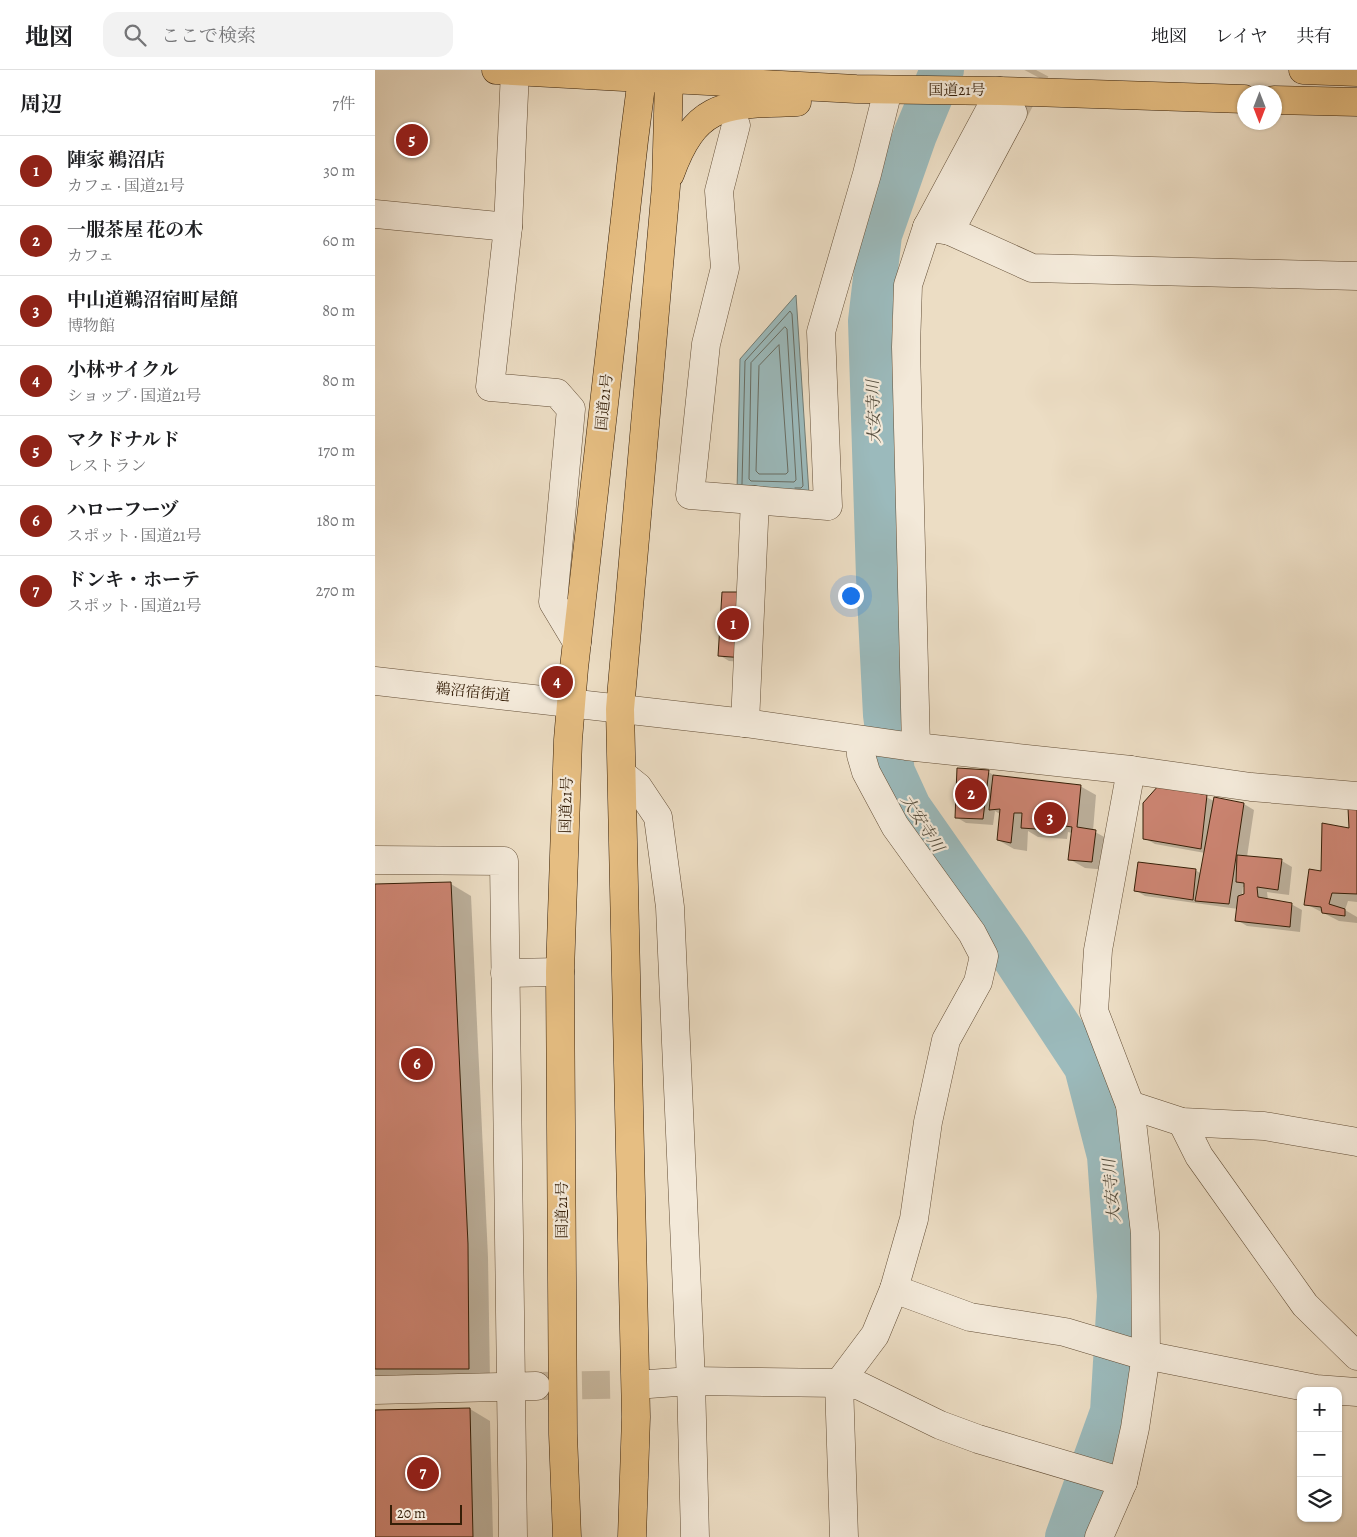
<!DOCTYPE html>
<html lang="ja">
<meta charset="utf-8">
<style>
body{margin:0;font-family:Alegreya,"Noto Serif JP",serif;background:#f2f2f2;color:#202124}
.controls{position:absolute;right:15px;bottom:15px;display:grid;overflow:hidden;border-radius:10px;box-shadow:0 1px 4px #0004}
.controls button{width:45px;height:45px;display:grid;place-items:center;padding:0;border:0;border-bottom:1px solid #e0e0e0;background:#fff;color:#202124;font:25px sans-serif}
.compass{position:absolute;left:862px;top:15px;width:45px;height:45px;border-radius:50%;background:#fff;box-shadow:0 1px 4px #0004;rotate:180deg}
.scale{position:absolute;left:15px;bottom:12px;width:72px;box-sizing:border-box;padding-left:5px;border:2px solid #351e07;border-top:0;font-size:14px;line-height:18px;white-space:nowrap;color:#351e07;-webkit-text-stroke:4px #f3e9d9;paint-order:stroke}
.you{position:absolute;left:475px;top:525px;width:18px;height:18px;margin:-12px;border:4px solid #fff;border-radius:50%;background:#1a73e8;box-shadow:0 0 0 8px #1a73e833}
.badge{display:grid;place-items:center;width:32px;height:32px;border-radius:50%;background:#8f2418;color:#fff;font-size:16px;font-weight:700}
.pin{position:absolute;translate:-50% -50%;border:2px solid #fff;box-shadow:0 1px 5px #0006}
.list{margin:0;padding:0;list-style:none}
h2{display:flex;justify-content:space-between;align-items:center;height:65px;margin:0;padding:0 20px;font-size:21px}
h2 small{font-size:16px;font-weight:400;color:#757577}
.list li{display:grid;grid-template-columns:32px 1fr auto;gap:15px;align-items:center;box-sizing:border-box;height:70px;padding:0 20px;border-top:1px solid #e0e0e0}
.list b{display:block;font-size:19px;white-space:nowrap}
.list p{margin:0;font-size:16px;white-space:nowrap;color:#757577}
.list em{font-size:16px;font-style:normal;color:#757577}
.icon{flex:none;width:28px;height:28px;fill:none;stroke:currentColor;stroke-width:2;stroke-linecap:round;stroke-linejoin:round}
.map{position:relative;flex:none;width:982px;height:1467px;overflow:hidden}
header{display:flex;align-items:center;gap:30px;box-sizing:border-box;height:70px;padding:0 25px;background:#fff;border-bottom:1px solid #e0e0e0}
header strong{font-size:24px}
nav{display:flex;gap:28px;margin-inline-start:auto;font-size:18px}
.search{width:350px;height:45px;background:#f2f2f2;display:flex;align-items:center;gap:12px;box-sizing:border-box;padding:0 18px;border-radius:15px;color:#757577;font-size:19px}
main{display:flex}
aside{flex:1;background:#fff}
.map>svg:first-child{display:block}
.water{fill:#9bbabc;stroke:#727c74}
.shadow{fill:#0003;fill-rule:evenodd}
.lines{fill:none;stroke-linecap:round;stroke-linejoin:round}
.shore{stroke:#686c62;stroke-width:1}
.river{stroke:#9bbabc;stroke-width:44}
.building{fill:#cd8573;stroke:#351e07}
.minor-tunnel{stroke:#c7b79e;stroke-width:28;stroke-dasharray:28 14;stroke-linecap:butt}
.minor-casing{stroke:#634e36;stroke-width:29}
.major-casing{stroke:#351e07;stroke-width:29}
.highway-casing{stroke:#351e07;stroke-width:29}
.minor{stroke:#f3e9d9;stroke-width:28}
.major{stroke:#e6be82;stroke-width:28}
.highway{stroke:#e6be82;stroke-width:28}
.labels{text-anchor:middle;stroke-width:4.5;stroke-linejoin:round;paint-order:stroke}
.street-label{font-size:15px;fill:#351e07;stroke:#f3e9d9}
.water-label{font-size:16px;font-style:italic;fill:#544d3d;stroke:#f3e9d9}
</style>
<header>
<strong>地図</strong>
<div class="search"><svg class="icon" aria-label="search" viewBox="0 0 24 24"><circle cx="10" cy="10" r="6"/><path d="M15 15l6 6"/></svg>ここで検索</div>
<nav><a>地図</a><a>レイヤ</a><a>共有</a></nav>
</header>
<main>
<aside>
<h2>周辺<small>7件</small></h2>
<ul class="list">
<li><span class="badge">1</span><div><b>陣家 鵜沼店</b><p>カフェ · 国道21号</p></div><em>30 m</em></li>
<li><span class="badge">2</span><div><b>一服茶屋 花の木</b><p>カフェ</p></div><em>60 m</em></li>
<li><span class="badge">3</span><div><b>中山道鵜沼宿町屋館</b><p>博物館</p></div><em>80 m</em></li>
<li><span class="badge">4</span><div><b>小林サイクル</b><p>ショップ · 国道21号</p></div><em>80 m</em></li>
<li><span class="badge">5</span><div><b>マクドナルド</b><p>レストラン</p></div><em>170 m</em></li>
<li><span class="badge">6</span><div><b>ハローフーヅ</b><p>スポット · 国道21号</p></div><em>180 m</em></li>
<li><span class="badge">7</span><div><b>ドンキ・ホーテ</b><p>スポット · 国道21号</p></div><em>270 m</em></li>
</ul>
</aside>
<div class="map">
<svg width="982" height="1467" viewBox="0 0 982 1467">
<rect width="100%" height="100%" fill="#ecddc4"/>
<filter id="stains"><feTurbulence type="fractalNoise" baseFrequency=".004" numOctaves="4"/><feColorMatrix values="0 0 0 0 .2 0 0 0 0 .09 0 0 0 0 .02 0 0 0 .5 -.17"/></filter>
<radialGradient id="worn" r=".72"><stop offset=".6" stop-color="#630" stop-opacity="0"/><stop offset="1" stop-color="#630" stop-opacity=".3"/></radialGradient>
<path class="water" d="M421,225L434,424L362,422L365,289Z"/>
<g class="shadow">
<path d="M348,523L381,593L354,591L344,585Z"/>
<path d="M613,702L623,707L705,716L721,725L718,761L737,771L732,800L710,798L694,789L697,763L693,762L692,769L663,767L653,761L652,781L639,779L623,770L625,744L620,741L618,755L591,753L581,747Z"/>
<path d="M831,727L839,731L869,734L879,740L872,787L907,791L917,797L914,825L892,822L893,830L916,834L927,840L925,862L872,856L862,850L863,839L770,826L760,820L820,800L827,804L830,783L780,774L769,768ZM868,817H870V825L867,826Z"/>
<path d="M982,741V832L973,831L970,840L982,847V853L964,851L931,834L947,803L976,760Z"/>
<path d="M76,814L96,826L113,1187L115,1310H0V815Z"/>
<path d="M95,1339L115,1351L118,1467H0V1341Z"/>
</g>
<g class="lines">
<g class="shore">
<path d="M410,257L412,259L421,410L419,412L376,411L374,409L376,293Z"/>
<path d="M404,275L413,402L411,404H384L381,401L384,296Z"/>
<path d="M367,414L370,291L415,241L417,244L428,416L426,418H420"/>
</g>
<path class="river" d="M567,0L540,65L505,165L495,251L503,507L510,645L518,702L534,737L634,880L711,997L734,1086L744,1226L737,1342L692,1467"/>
</g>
<g class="building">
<path d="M347,522H373L370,588L343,586Z"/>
<path d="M582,698L614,700L608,749L580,748Z"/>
<path d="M618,705L706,715L702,757L721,760L717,792L693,790L697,757L677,754L676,760L646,758L647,743H639L636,773L622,770L625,739L614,740Z"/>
<path d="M784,715L832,725L826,779L768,769V733Z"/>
<path d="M839,727L869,733L854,834L820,831Z"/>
<path d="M973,738L982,739V824L957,823L954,834L970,839V846L947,843L946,837L929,835L934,799L946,801L947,753L974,758Z"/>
<path d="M862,785L907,789L903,820L882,817L883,827L917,833L915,857L860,851L863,826L869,824V813L861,812Z"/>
<path d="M763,792L821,799L818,830L759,821Z"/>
<path d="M76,812L93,1174L94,1299H0V814Z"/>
<path d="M95,1338L98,1467H0V1340Z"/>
</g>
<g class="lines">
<g class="minor-tunnel">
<path d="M639,42L661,0"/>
<path d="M165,1316L274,1314"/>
</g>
<defs>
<g id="minor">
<path d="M140,1L133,157L115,317L182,323L196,339L178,532L202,572"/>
<path d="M361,55L344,121L350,198L331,274L315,425L453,436L446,262L492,104L513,20"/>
<path d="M0,144L133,157"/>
<path d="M552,157L625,21"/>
<path d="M575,161L657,198L982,206"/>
<path d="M0,611L370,653L531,676L756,700L876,717L982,726"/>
<path d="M370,653L380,430"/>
<path d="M541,677L531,277L533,215L552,157L575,161L638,43"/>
<path d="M248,705L263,717L283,747L295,837L316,1311L320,1467"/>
<path d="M0,790L129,791L138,1467"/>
<path d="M130,903L185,902"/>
<path d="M755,1035L807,1052L889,1056L982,1072"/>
<path d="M807,1052L824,1086L930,1235L982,1286"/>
<path d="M519,1219L595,1247L690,1262L760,1283L941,1319L982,1322"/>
<path d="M274,1314L316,1311L464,1313L485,1316L565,1355L603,1369L748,1412"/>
<path d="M0,1320L161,1316"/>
<path d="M469,1467L464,1313L500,1265L519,1219L539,1149L553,1052L571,970L603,912L609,886L597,863L520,756L491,702L486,685V670"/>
<path d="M724,1467L748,1412L760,1358L771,1285L770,1163L755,1035L719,941L723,880L756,700"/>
</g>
<path id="major" d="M121,0L267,8"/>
<g id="highway">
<path d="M928,0L982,2"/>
<path d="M276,8L481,19L625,21L869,29"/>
<path d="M899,30L982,32"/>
<path d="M295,104C322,29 353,35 422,32"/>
<path d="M192,1467L188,1364L185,902L193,670L199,598L259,70L267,8L272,0"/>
<path d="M257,1467L261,1347L245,639L291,116L294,9L291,0"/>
</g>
</defs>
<use href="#minor" class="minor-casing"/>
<use href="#major" class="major-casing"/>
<use href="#highway" class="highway-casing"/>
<use href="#minor" class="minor"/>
<use href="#major" class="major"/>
<use href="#highway" class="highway"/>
</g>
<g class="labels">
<g class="street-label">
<text x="582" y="25">国道21号</text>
<text transform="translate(229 332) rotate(-84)" y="5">国道21号</text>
<text transform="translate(98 622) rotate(6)" y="5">鵜沼宿街道</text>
<text transform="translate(191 735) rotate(-88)" y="5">国道21号</text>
<text transform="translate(187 1140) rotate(-90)" y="5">国道21号</text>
</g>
<g class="water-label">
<text transform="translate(498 342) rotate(-92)" y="6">大安寺川</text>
<text transform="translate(548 753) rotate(57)" y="6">大安寺川</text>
<text transform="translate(736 1121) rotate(-95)" y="6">大安寺川</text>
</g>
</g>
<rect width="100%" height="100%" filter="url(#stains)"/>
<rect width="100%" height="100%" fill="url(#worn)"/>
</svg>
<div class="controls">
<button>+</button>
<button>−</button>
<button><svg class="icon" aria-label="layers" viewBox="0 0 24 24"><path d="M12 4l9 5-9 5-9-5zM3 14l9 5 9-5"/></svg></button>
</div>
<svg class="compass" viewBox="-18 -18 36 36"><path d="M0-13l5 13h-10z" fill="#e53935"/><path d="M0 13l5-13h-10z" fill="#757577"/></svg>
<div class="scale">20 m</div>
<div class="you"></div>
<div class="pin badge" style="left:358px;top:554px">1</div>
<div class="pin badge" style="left:596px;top:724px">2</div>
<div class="pin badge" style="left:675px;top:748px">3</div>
<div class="pin badge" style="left:182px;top:612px">4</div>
<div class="pin badge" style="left:37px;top:70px">5</div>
<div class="pin badge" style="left:42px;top:994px">6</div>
<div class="pin badge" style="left:48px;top:1403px">7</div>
</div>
</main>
